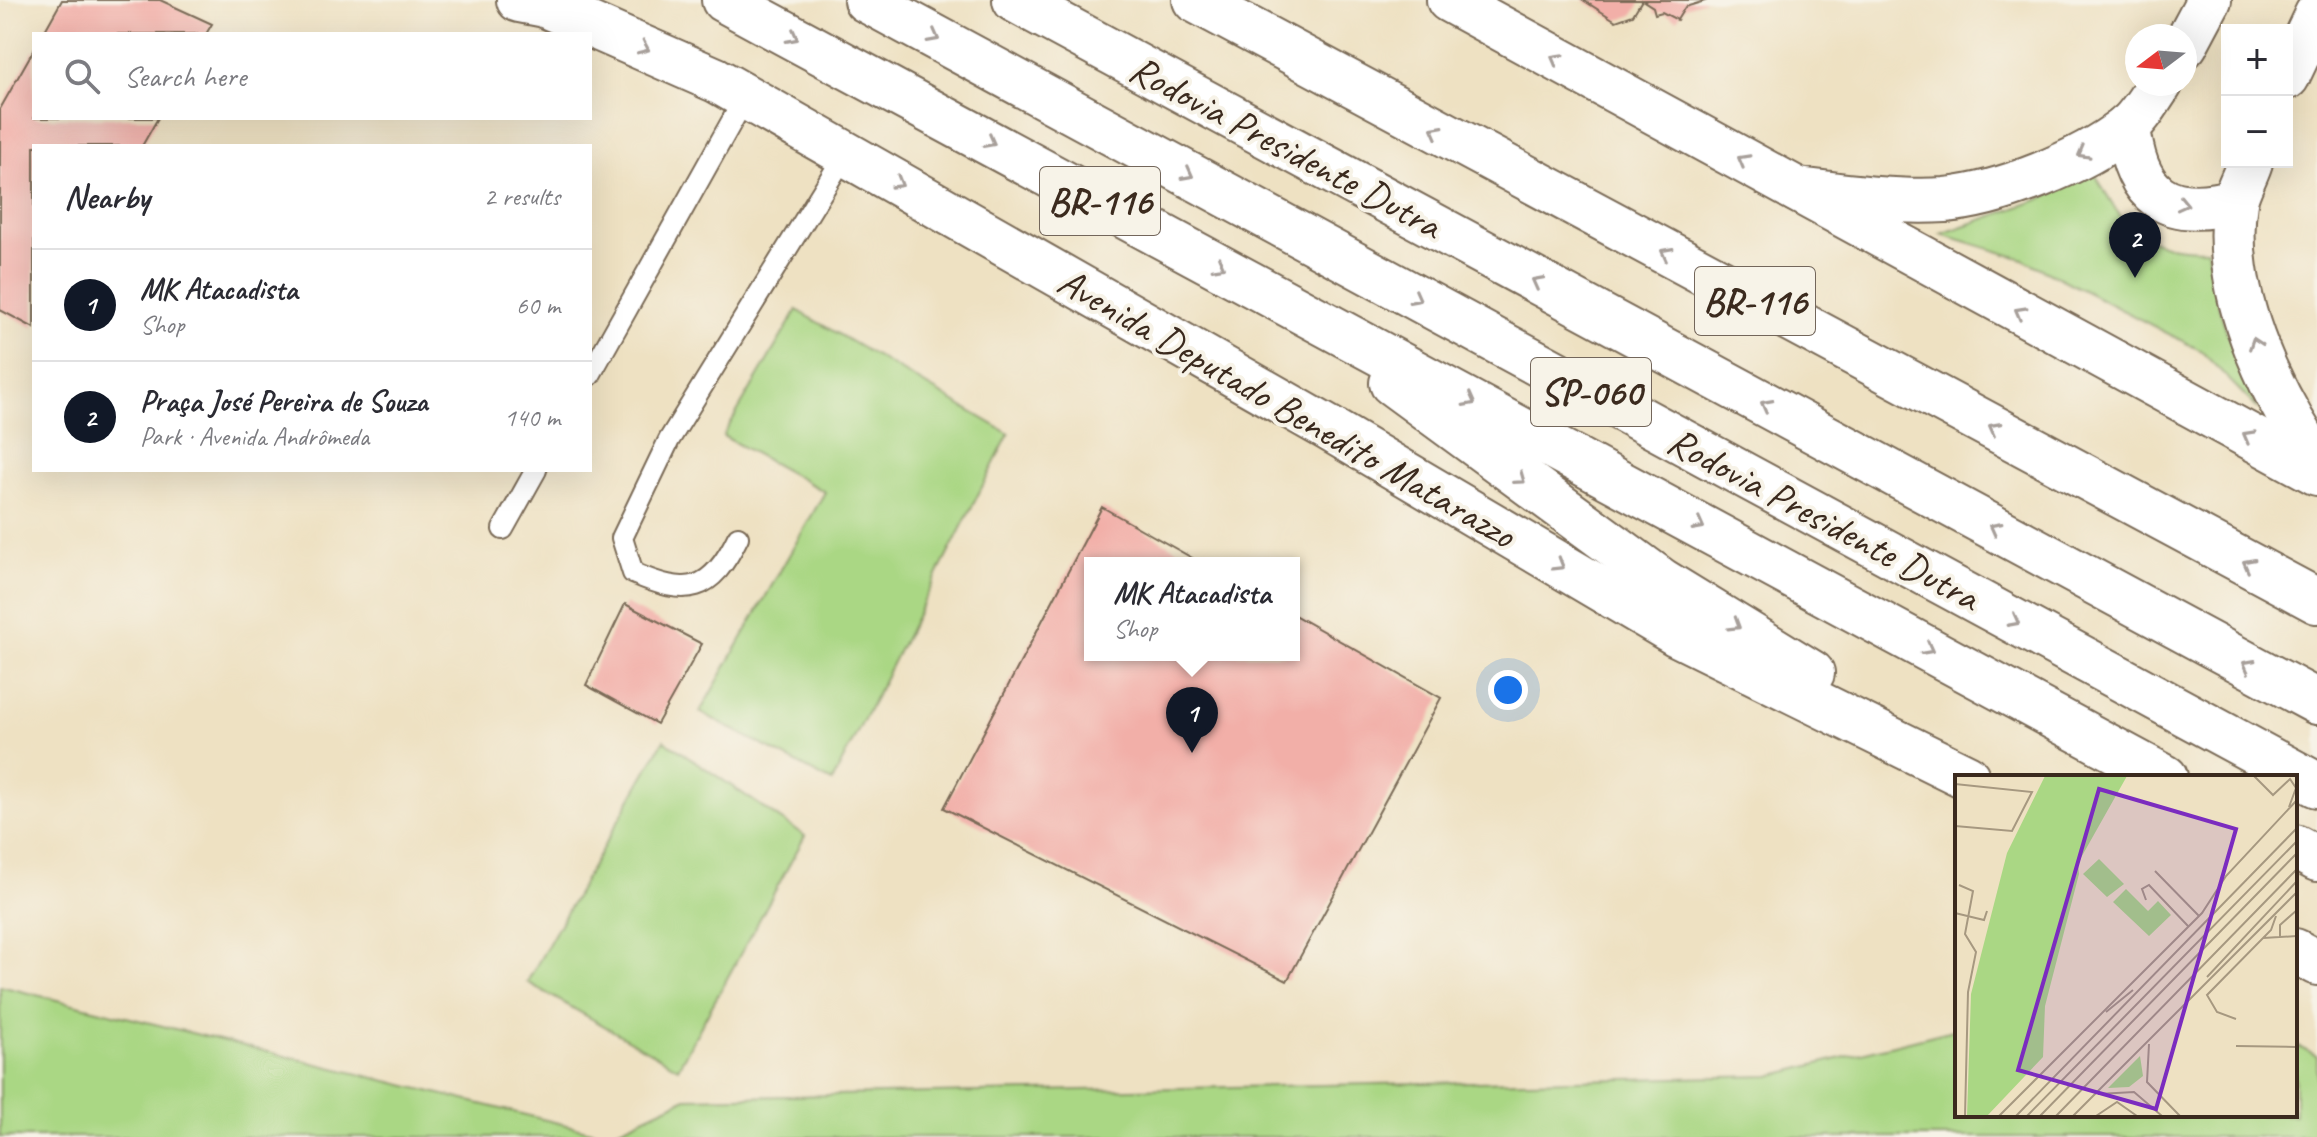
<!DOCTYPE html>
<meta charset="utf-8">
<style>
body{margin:0;font-family:Caveat,sans-serif;background:#f7f7f7;color:#2b2b33}
.controls{position:absolute;right:24px;top:24px;display:grid;overflow:hidden;border-radius:0px;box-shadow:0 8px 32px #0002}
.controls button{width:72px;height:72px;display:grid;place-items:center;padding:0;border:0;border-bottom:2px solid #e1e1e2;background:#fff;color:#2b2b33;font:40px sans-serif}
.compass{position:absolute;left:2125px;top:24px;width:72px;height:72px;border-radius:50%;background:#fff;box-shadow:0 8px 32px #0002;rotate:254deg}
.you{position:absolute;left:1508px;top:690px;width:28px;height:28px;margin:-20px;border:6px solid #fff;border-radius:50%;background:#1a73e8;box-shadow:0 0 0 12px #1a73e833}
.badge{display:grid;place-items:center;width:52px;height:52px;border-radius:50%;background:#111827;color:#fff;font-size:26px;font-weight:700}
.pin{position:absolute;translate:-50% -66px;filter:drop-shadow(0 2px 4px #0008)}
.pin::after{content:'';position:absolute;top:42px;width:28px;height:24px;background:inherit;clip-path:polygon(0 0,100% 0,50% 100%)}
.popup{position:absolute;left:1084px;top:557px;width:216px;height:104px;box-sizing:border-box;display:grid;place-content:center;border-radius:0px;background:#fff;filter:drop-shadow(0 2px 6px #0005);font-size:26px;white-space:nowrap;color:#7c7c81}
.popup b{font-size:30px;color:#2b2b33}
.popup::after{content:'';position:absolute;left:50%;top:100%;margin-left:-16px;border:16px solid transparent;border-top-color:#fff}
.list{margin:0;padding:0;list-style:none}
h2{display:flex;justify-content:space-between;align-items:center;height:104px;margin:0;padding:0 32px;font-size:34px}
h2 small{font-size:26px;font-weight:400;color:#7c7c81}
.list li{display:grid;grid-template-columns:52px 1fr auto;gap:24px;align-items:center;box-sizing:border-box;height:112px;padding:0 32px;border-top:2px solid #e1e1e2}
.list b{display:block;font-size:30px;white-space:nowrap}
.list p{margin:0;font-size:26px;white-space:nowrap;color:#7c7c81}
.list em{font-size:26px;font-style:normal;color:#7c7c81}
.icon{flex:none;width:44px;height:44px;fill:none;stroke:currentColor;stroke-width:2;stroke-linecap:round;stroke-linejoin:round}
.map{position:relative;flex:none;width:2317px;height:1137px;overflow:hidden}
.search{position:absolute;background:#fff;box-shadow:0 8px 32px #0002;left:32px;top:32px;width:560px;height:88px;display:flex;align-items:center;gap:20px;box-sizing:border-box;padding:0 28px;border-radius:0px;color:#7c7c81;font-size:30px}
.panel{position:absolute;background:#fff;box-shadow:0 8px 32px #0002;left:32px;top:144px;width:560px;height:328px;border-radius:0px}
.map>svg:first-child{display:block}
.green{fill:#aad784;stroke:#728051;stroke-width:2}
.building{fill:#f2afa8}
.lines{fill:none;stroke-linecap:round;stroke-linejoin:round}
.lane-casing{stroke:#7a6a57;stroke-width:24}
.secondary-casing{stroke:#7a6a57;stroke-width:48}
.primary-casing{stroke:#7a6a57;stroke-width:48}
.highway-casing{stroke:#7a6a57;stroke-width:48}
.lane{stroke:#fff;stroke-width:20}
.secondary{stroke:#fff;stroke-width:44}
.primary{stroke:#fff;stroke-width:44}
.highway{stroke:#fff;stroke-width:44}
.oneway{stroke:#a79f9a}
.labels{text-anchor:middle;stroke-width:8;stroke-linejoin:round;paint-order:stroke}
.shield{fill:#f7f3e8;stroke:#73665b;stroke-width:2}
.shield-label{font-size:38px;font-weight:bold;fill:#3b2a1e}
.street-label{font-size:40px;fill:#3b2a1e;stroke:#f7f3e8}
.inset-road{fill:none;stroke:#a69880;stroke-width:2}
.view{fill:#7b2cbf;fill-opacity:0.15;stroke:#7b2cbf;stroke-width:4}
.inset-edge{fill:none;stroke:#3b2a1e;stroke-width:4}
</style>
<div class="map">
<svg width="2317" height="1137" viewBox="0 0 2317 1137">
<rect width="100%" height="100%" fill="#f7f3e8"/>
<filter id="ink" filterUnits="userSpaceOnUse"><feTurbulence type="fractalNoise" baseFrequency=".0125" numOctaves="2"/><feDisplacementMap in="SourceGraphic" scale="16" xChannelSelector="R" yChannelSelector="G"/><feConvolveMatrix kernelMatrix="1 2 1 2 8 2 1 2 1" color-interpolation-filters="sRGB"/></filter>
<filter id="wash" filterUnits="userSpaceOnUse"><feTurbulence type="fractalNoise" baseFrequency=".006" numOctaves="4" result="noise"/><feDisplacementMap in="SourceGraphic" scale="32" xChannelSelector="R" yChannelSelector="G"/><feGaussianBlur stdDeviation="1.8" result="paint"/><feColorMatrix in="noise" values="0 0 0 0 0 0 0 0 0 0 0 0 0 0 0 0 0 1.4 0 .05"/><feComposite in="paint" operator="in"/></filter>
<g filter="url(#wash)">
<rect width="100%" height="100%" fill="#eee1c2"/>
<g class="green">
<path d="M2093,169C2121,227 2140,249 2207,249C2215,312 2234,350 2258,409L2200,350L2023,259L1941,234L2041,199Z"/>
<path d="M797,310L1009,434L832,782L700,712L825,492L723,436Z"/>
<path d="M664,740L805,836L678,1068L527,982Z"/>
<path d="M0,986L607,1135L686,1098L1770,1076L1957,1029V1115H2295V1045L2317,1056V1137H0Z"/>
</g>
<g id="blocks">
<g class="building">
<path d="M62,0H160L212,24L206,34H43Z"/>
<path d="M1583,0H1704L1705,1L1685,7L1677,20L1662,12L1655,14L1653,7L1642,0L1633,15L1616,21Z"/>
<path d="M34,49V118H158L142,146H34V328L0,310V109Z"/>
<path d="M1102,507L1201,563H1090V655H1294V615L1441,698L1287,981L944,808Z"/>
<path d="M625,604L702,644L657,724L586,685Z"/>
</g>
</g>
</g>
<g filter="url(#ink)">
<use href="#blocks" fill-opacity="0" stroke="#7a6a57" stroke-width="2"/>
<g class="lines">
<defs>
<g id="lane">
<path d="M590,375L746,96"/>
<path d="M503,529L536,470"/>
<path d="M738,537C711,593 688,597 633,573L622,538L669,440L846,153"/>
</g>
<g id="secondary">
<path d="M2185,45L2209,0"/>
<path d="M2287,77L2317,14"/>
<path d="M2128,126C2135,196 2167,219 2235,201"/>
<path d="M2250,162C2246,175 2237,189 2235,202C2221,291 2269,390 2317,461"/>
<path d="M1798,190C1846,196 1896,203 1945,200C2001,195 2082,162 2126,128C2140,117 2150,98 2160,84"/>
</g>
<g id="primary">
<path d="M519,0L545,5L716,80L1328,428L1677,634L1967,777"/>
<path d="M724,0L2165,777"/>
<path d="M1195,0L2317,601"/>
<path d="M1449,0L2317,473"/>
<path d="M1392,383L1662,581L1812,673"/>
<path d="M2295,847L2317,859"/>
<path d="M2295,951L2317,963"/>
</g>
<g id="highway">
<path d="M866,0L2317,785"/>
<path d="M1015,0L2317,702"/>
</g>
</defs>
<use href="#lane" class="lane-casing"/>
<use href="#secondary" class="secondary-casing"/>
<use href="#primary" class="primary-casing"/>
<use href="#highway" class="highway-casing"/>
<use href="#lane" class="lane"/>
<use href="#secondary" class="secondary"/>
<use href="#primary" class="primary"/>
<use href="#highway" class="highway"/>
</g>
<defs><path id="oneway-chevron" d="M-2-3.5L2.5 0L-2 3.5" fill="none" stroke-width="1.6" stroke-linecap="round" stroke-linejoin="round" transform="scale(2)"/></defs>
<g class="oneway">
<use href="#oneway-chevron" transform="translate(793 37) rotate(28)"/>
<use href="#oneway-chevron" transform="translate(934 37) rotate(28)"/>
<use href="#oneway-chevron" transform="translate(644 48) rotate(24)"/>
<use href="#oneway-chevron" transform="translate(1556 59) rotate(-151)"/>
<use href="#oneway-chevron" transform="translate(1436 131) rotate(-152)"/>
<use href="#oneway-chevron" transform="translate(990 142) rotate(28)"/>
<use href="#oneway-chevron" transform="translate(2083 153) rotate(151)"/>
<use href="#oneway-chevron" transform="translate(1743 160) rotate(-151)"/>
<use href="#oneway-chevron" transform="translate(1188 174) rotate(28)"/>
<use href="#oneway-chevron" transform="translate(898 183) rotate(30)"/>
<use href="#oneway-chevron" transform="translate(2183 204) rotate(13)"/>
<use href="#oneway-chevron" transform="translate(1666 253) rotate(-152)"/>
<use href="#oneway-chevron" transform="translate(1219 265) rotate(28)"/>
<use href="#oneway-chevron" transform="translate(1537 282) rotate(-152)"/>
<use href="#oneway-chevron" transform="translate(1416 298) rotate(28)"/>
<use href="#oneway-chevron" transform="translate(2020 312) rotate(-151)"/>
<use href="#oneway-chevron" transform="translate(2255 343) rotate(-109)"/>
<use href="#oneway-chevron" transform="translate(1470 401) rotate(28)"/>
<use href="#oneway-chevron" transform="translate(1766 405) rotate(-152)"/>
<use href="#oneway-chevron" transform="translate(1994 428) rotate(-152)"/>
<use href="#oneway-chevron" transform="translate(2248 436) rotate(-151)"/>
<use href="#oneway-chevron" transform="translate(1520 479) rotate(36)"/>
<use href="#oneway-chevron" transform="translate(1699 525) rotate(28)"/>
<use href="#oneway-chevron" transform="translate(1995 528) rotate(-152)"/>
<use href="#oneway-chevron" transform="translate(2248 564) rotate(-152)"/>
<use href="#oneway-chevron" transform="translate(1559 565) rotate(31)"/>
<use href="#oneway-chevron" transform="translate(2014 621) rotate(28)"/>
<use href="#oneway-chevron" transform="translate(1735 625) rotate(32)"/>
<use href="#oneway-chevron" transform="translate(1928 649) rotate(28)"/>
<use href="#oneway-chevron" transform="translate(2248 665) rotate(-152)"/>
</g>
</g>
<g class="labels">
<g class="shield">
<rect x="1040" y="167" width="120" height="68" rx="6"/>
<rect x="1695" y="267" width="120" height="68" rx="6"/>
<rect x="1531" y="358" width="120" height="68" rx="6"/>
</g>
<g class="shield-label">
<text x="1100" y="214">BR-116</text>
<text x="1755" y="314">BR-116</text>
<text x="1591" y="405">SP-060</text>
</g>
<g class="street-label">
<text transform="translate(1286 146) rotate(28)" y="14">Rodovia Presidente Dutra</text>
<text transform="translate(1287 407) rotate(30)" y="14">Avenida Deputado Benedito Matarazzo</text>
<text transform="translate(1824 518) rotate(28)" y="14">Rodovia Presidente Dutra</text>
</g>
</g>
<g transform="translate(1955 775)">
<rect width="342" height="342" fill="#eee1c2"/>
<path d="M90,1H172L123,88L124,99L90,231L88,282L32,341H12L16,219L52,78ZM144,84L169,109L152,122L128,99ZM171,114L193,136L203,126L216,140L194,161L158,127ZM185,281L188,301L174,312L153,313Z" fill="#aad784"/>
<path class="inset-road" d="M299,1L318,20L335,4L341,13L334,32M0,9L77,17L57,56L0,51M200,96L244,141M4,110L18,116L10,159L21,177L13,217L10,341M191,125L187,114L194,110L233,151M0,138L29,145L32,136M325,162V150L342,135M308,163L342,161M252,202L342,106M151,237L178,215M281,244L262,237L252,220L316,155L321,141M194,269L192,307L225,341M281,271L342,272M143,319L179,317L207,341M44,341L247,138L271,101L342,25M61,341L342,53M72,341L342,66M85,341L342,78M101,341L342,94M118,341L342,117M141,341L162,327L182,341"/>
<path class="view" d="M144,14L281,54L201,334L63,295Z"/>
<rect width="342" height="342" class="inset-edge"/>
</g>
</svg>
<div class="controls">
<button>+</button>
<button>−</button>
</div>
<svg class="compass" viewBox="-18 -18 36 36"><path d="M0-13l5 13h-10z" fill="#e53935"/><path d="M0 13l5-13h-10z" fill="#7c7c81"/></svg>
<div class="you"></div>
<div class="pin badge" style="left:1192px;top:753px">1</div>
<div class="popup"><b>MK Atacadista</b>Shop</div>
<div class="pin badge" style="left:2135px;top:278px">2</div>
<div class="search"><svg class="icon" aria-label="search" viewBox="0 0 24 24"><circle cx="10" cy="10" r="6"/><path d="M15 15l6 6"/></svg>Search here</div>
<section class="panel">
<h2>Nearby<small>2 results</small></h2>
<ul class="list">
<li><span class="badge">1</span><div><b>MK Atacadista</b><p>Shop</p></div><em>60 m</em></li>
<li><span class="badge">2</span><div><b>Praça José Pereira de Souza</b><p>Park · Avenida Andrômeda</p></div><em>140 m</em></li>
</ul>
</section>
</div>
